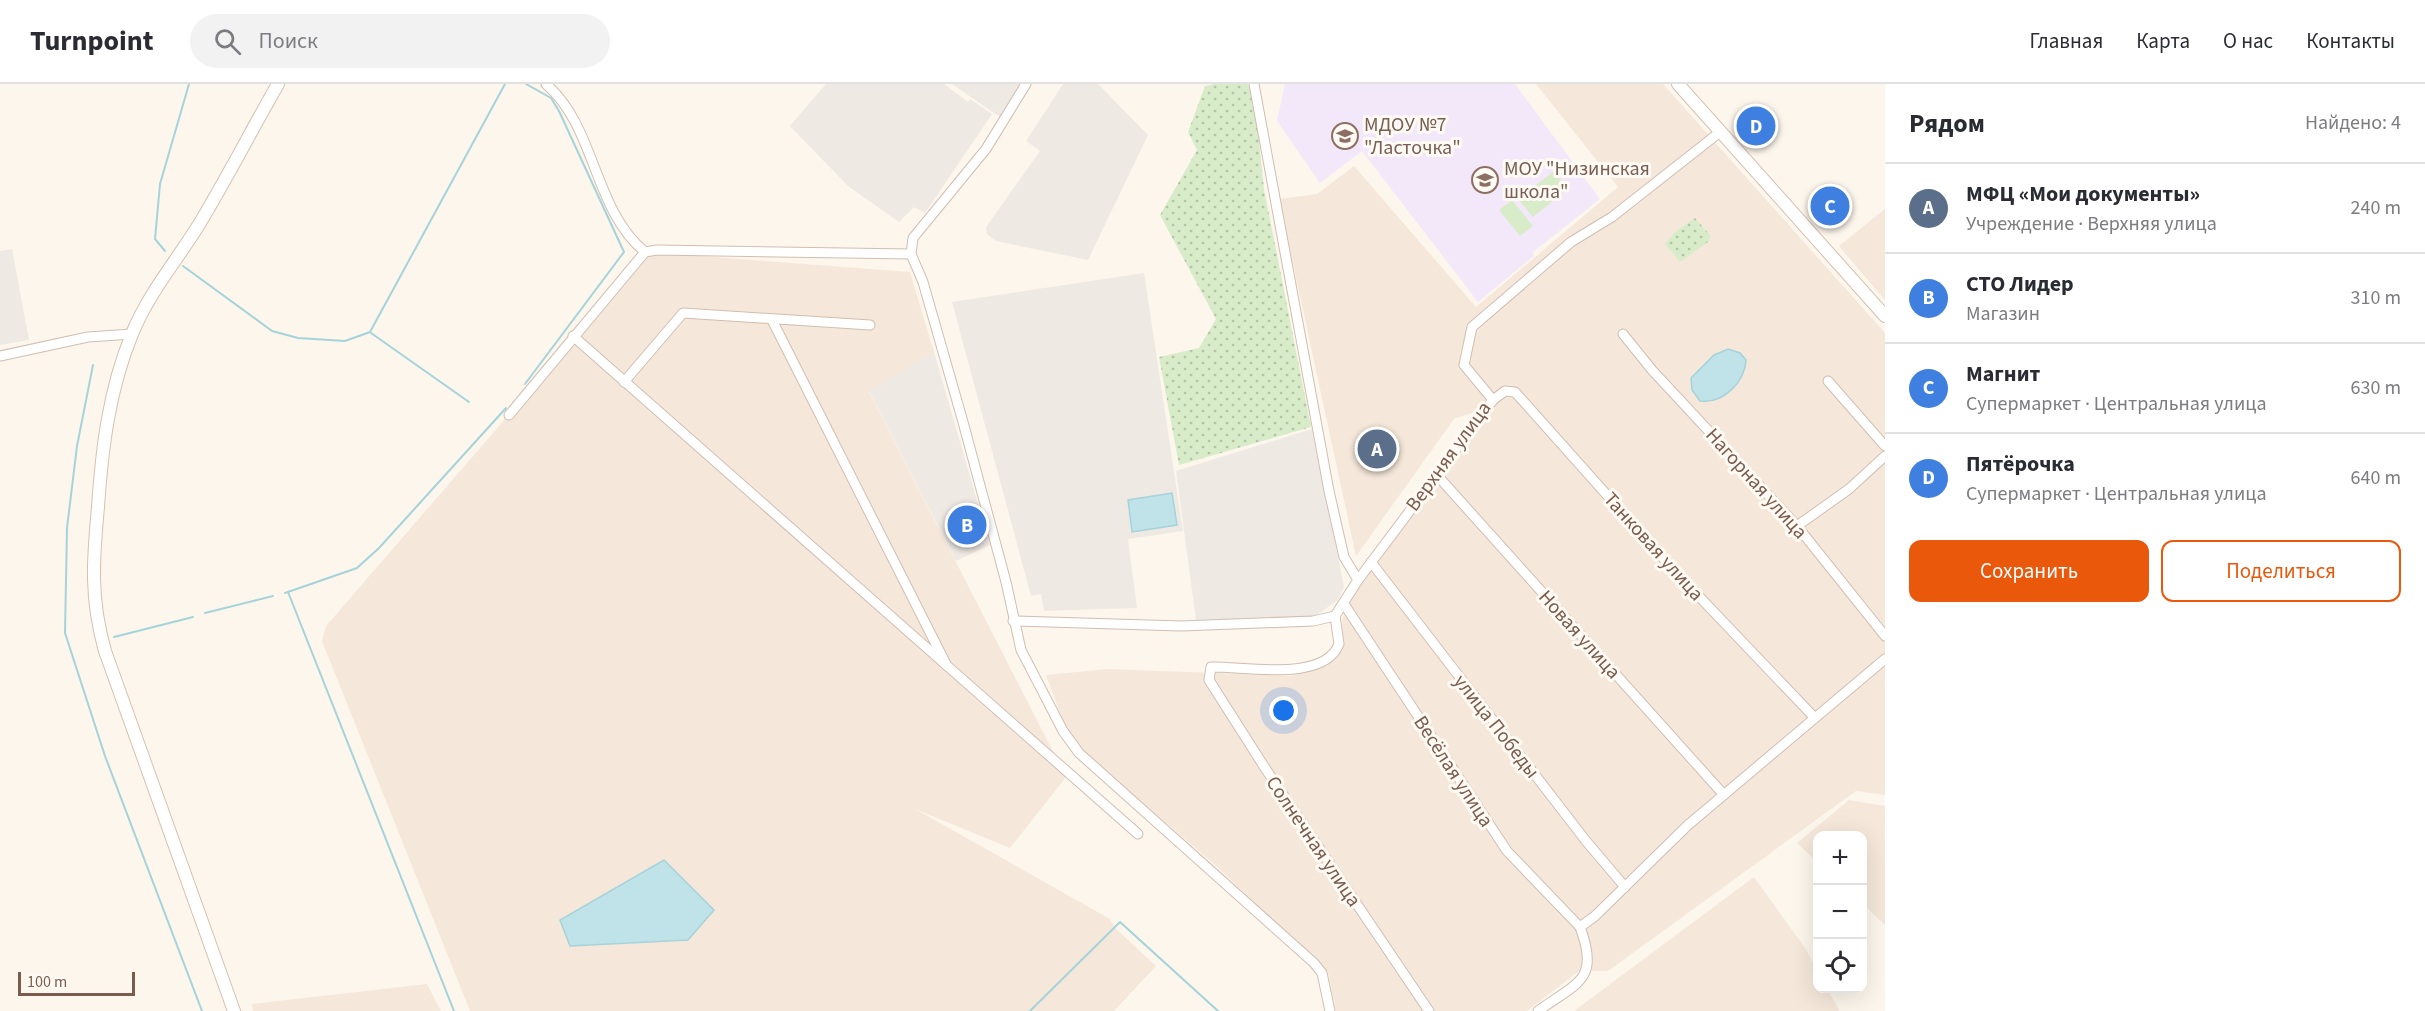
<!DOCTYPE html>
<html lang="ru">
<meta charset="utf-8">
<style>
body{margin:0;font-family:"Source Sans 3",sans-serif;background:#f2f2f3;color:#2b2b33}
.controls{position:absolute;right:18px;bottom:18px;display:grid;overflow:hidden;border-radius:12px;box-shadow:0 6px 24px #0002}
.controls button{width:54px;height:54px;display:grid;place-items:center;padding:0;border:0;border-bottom:2px solid #e1e1e2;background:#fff;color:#2b2b33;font:30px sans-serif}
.scale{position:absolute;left:18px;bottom:15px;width:117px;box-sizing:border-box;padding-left:6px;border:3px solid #7a5c4d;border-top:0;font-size:16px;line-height:21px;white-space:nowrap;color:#7a5c4d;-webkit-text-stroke:4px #fffaf3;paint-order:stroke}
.you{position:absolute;left:1284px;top:627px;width:21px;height:21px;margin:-15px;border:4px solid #fff;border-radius:50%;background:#1a73e8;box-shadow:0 0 0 9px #1a73e833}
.badge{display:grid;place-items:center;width:39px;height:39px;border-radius:50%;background:#ea580c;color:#fff;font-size:20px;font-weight:700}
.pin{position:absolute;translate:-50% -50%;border:3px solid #fff;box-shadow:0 2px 6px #0006}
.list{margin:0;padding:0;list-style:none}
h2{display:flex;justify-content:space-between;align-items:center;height:78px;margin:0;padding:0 24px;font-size:26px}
h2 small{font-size:20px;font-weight:400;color:#7c7c81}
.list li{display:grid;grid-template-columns:39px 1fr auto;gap:18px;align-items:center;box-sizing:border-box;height:90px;padding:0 24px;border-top:2px solid #e1e1e2}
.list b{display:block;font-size:22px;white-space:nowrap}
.list p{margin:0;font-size:20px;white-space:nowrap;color:#7c7c81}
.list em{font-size:20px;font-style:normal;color:#7c7c81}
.actions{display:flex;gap:12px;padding:18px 24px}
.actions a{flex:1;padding:14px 0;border:2px solid #ea580c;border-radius:12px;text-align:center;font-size:21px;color:#ea580c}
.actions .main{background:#ea580c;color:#fff}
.icon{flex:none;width:33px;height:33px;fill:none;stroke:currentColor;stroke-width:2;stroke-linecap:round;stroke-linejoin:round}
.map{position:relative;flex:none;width:1885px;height:927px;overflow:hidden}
header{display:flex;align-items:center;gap:36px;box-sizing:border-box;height:84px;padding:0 30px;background:#fff;border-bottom:2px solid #e1e1e2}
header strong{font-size:28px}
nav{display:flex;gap:33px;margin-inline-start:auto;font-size:21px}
.search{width:420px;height:54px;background:#f2f2f3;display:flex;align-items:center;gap:15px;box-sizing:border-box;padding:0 21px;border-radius:33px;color:#7c7c81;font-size:22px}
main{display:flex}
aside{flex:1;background:#fff}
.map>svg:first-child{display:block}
.residential{fill:#f5e8da}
.industrial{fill:#efe9e4}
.education{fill:#f3e8fa}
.green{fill:url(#green-dots)}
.pitch{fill:#d8ecc9}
.water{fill:#bfe3e8;stroke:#a5d3da;stroke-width:1.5}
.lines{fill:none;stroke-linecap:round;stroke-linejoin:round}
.stream{stroke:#a5d3da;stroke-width:2}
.street-casing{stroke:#d1beb0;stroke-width:11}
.secondary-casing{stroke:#d6c0b0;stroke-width:14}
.street{stroke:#fff;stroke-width:9}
.secondary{stroke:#fff;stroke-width:12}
.labels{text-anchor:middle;stroke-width:6;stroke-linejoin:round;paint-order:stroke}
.education-label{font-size:20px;fill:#785e54;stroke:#fffaf3;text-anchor:start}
.street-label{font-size:20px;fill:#7a5c4d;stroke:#fffaf3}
</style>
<header>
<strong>Turnpoint</strong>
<div class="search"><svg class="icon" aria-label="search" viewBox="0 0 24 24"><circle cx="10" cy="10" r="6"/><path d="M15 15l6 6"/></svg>Поиск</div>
<nav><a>Главная</a><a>Карта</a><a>О нас</a><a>Контакты</a></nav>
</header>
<main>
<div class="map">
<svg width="1885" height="927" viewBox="0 0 1885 927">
<defs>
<pattern id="green-dots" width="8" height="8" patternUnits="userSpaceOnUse" patternTransform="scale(1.5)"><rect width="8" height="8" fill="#d8ecc9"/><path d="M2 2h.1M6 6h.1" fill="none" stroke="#b4c2a5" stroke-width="1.8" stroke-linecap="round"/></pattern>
</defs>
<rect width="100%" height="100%" fill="#fdf6ec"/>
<g class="residential">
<path d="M1536,0H1663L1885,249V711L1856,707L1608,887H1579L1527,927H1336L1328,888L1215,781L1084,668L1065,642L1046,591L1108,585L1290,592L1315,586L1343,565L1342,536L1350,515L1484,325L1454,335L1356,472L1279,115L1317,110L1354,82L1476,223L1618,103Z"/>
<path d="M1885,125V216L1839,162Z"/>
<path d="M674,170L910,188L934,268L869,308L1066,693L1010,764L915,725L1110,835L1115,844L1156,882L1114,927H470L322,557L326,542L647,171Z"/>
<path d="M1849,716L1885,722V841L1863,820L1862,752H1818L1817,778L1797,759Z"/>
<path d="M1754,793L1805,864L1817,886L1818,904L1827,905L1840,927H1574Z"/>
<path d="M427,900L441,927H253L252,920Z"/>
</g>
<g class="industrial">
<path d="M826,0H944L968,18L970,15L992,30L925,129L914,123L899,138L848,102L790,42Z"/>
<path d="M952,0H1020L1000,33Z"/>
<path d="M1063,0H1098L1148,51L1088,176L996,157L987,150L986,143L1040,67L1026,57Z"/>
<path d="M12,165L29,256L0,261V167Z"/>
<path d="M1144,189L1183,447L1128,455L1137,524L1044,527L1041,510L1031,512L952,218Z"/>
<path d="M934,268L990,461L956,477L869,307Z"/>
<path d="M1312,345L1344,503L1338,516L1312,534L1196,536L1176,387Z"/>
</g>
<path class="education" d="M1285,0H1515L1600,115L1533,168L1534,172L1478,218L1362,67L1320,99L1277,37Z"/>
<g class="green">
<path d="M1215,0H1248L1256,28L1264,105L1311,343L1179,381L1159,273L1199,264L1216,235L1160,131L1197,66L1188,48L1205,2Z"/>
<path d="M1695,134L1711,152L1708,158L1680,178L1665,160L1675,148Z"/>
</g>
<g class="pitch">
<path d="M1554,87L1568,105L1533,133L1518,115Z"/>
<path d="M1512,116L1533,142L1520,152L1499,126Z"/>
</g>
<g class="water">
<path d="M1728,265L1740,269L1746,276C1745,298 1723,320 1700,317L1692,306L1691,294L1714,271Z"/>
<path d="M1172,409L1177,441L1132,448L1128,416Z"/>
<path d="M664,776L714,826L688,856L570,862L560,836Z"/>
</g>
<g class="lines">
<g class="stream">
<path d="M165,167L155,155L160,100L189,0"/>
<path d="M183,182L272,247L298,254L345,257L370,248L505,0"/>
<path d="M371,249L469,318"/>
<path d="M93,281L77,362L67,444L65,549L105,672L202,927"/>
<path d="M525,300L624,168L559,27L551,14L526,0"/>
<path d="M288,508L454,927"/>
<path d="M285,509L357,484L379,464L506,324"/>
<path d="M205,529L273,512"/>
<path d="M114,553L193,533"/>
<path d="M1030,927L1120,838L1218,927"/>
</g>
<defs>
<g id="street">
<path d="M546,0C596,43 593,125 645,168L657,166L911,170"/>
<path d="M1026,0L986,65L913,154L911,170L923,198L963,338L1006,498L1021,566L1063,647L1079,669L1314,879L1322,889L1330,927"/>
<path d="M1254,0L1329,407L1344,473L1358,496"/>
<path d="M772,236L947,582"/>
<path d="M1623,250L1652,286L1797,442L1885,552"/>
<path d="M573,252L1138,750"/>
<path d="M0,272L88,253L132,250"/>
<path d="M1828,297L1885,362"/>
<path d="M624,298L683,229L870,241"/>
<path d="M1493,316L1464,281L1472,243L1571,158L1612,133L1720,48"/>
<path d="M509,331L645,168"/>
<path d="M1436,390L1724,711"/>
<path d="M1797,442L1849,405L1885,372"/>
<path d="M1371,478L1586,757L1625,803"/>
<path d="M1344,520L1507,767L1580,843"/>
<path d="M1013,537L1181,542L1313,537L1335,532"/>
<path d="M1429,927L1265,684L1209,596L1211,583C1244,582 1324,599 1339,560L1335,532L1358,496L1493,316L1505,307L1515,308L1672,484L1813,632"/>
<path d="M1538,927C1578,898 1600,896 1580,843L1595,832L1688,741L1885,575"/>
</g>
<g id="secondary">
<path d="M1678,0L1885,232"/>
<path d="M234,927L105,567C90,514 93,477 98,423C102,364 109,306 132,250C148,210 175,179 198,142C226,96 251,47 278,0"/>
</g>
</defs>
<use href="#street" class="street-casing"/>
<use href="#secondary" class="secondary-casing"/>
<use href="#street" class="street"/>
<use href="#secondary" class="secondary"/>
</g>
<defs>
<symbol id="school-ring" viewBox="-11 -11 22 22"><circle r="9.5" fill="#fffaf3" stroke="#8d6e63" stroke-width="1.5"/><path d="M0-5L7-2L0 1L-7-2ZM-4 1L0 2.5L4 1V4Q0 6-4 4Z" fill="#8d6e63"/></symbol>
</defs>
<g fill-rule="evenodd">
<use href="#school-ring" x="1330" y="37" width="30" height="30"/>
<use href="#school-ring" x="1470" y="81" width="30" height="30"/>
</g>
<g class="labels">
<g class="education-label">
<text x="1364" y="47">МДОУ №7<tspan x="1364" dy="23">"Ласточка"</tspan></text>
<text x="1504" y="91">МОУ "Низинская<tspan x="1504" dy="23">школа"</tspan></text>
</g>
<g class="street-label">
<text transform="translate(1448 372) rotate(-54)" y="7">Верхняя улица</text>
<text transform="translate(1757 399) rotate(48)" y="7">Нагорная улица</text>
<text transform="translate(1654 462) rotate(48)" y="7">Танковая улица</text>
<text transform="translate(1580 550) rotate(48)" y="7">Новая улица</text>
<text transform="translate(1497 642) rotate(52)" y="7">улица Победы</text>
<text transform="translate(1454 687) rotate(57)" y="7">Весёлая улица</text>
<text transform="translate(1314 757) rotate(56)" y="7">Солнечная улица</text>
</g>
</g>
</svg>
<div class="controls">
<button>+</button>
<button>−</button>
<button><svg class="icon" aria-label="locate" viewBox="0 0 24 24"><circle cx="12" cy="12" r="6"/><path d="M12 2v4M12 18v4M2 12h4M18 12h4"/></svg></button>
</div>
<div class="scale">100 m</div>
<div class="you"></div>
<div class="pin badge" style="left:1377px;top:365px;background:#5c6f8a">A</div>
<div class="pin badge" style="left:967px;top:441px;background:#3f7fe0">B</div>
<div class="pin badge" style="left:1830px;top:122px;background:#3f7fe0">C</div>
<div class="pin badge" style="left:1756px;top:42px;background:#3f7fe0">D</div>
</div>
<aside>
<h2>Рядом<small>Найдено: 4</small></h2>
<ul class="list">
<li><span class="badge" style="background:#5c6f8a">A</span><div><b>МФЦ «Мои документы»</b><p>Учреждение · Верхняя улица</p></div><em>240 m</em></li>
<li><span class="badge" style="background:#3f7fe0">B</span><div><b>СТО Лидер</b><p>Магазин</p></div><em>310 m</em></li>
<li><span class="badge" style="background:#3f7fe0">C</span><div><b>Магнит</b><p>Супермаркет · Центральная улица</p></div><em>630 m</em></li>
<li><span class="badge" style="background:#3f7fe0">D</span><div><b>Пятёрочка</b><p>Супермаркет · Центральная улица</p></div><em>640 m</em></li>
</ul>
<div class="actions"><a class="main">Сохранить</a><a>Поделиться</a></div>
</aside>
</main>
